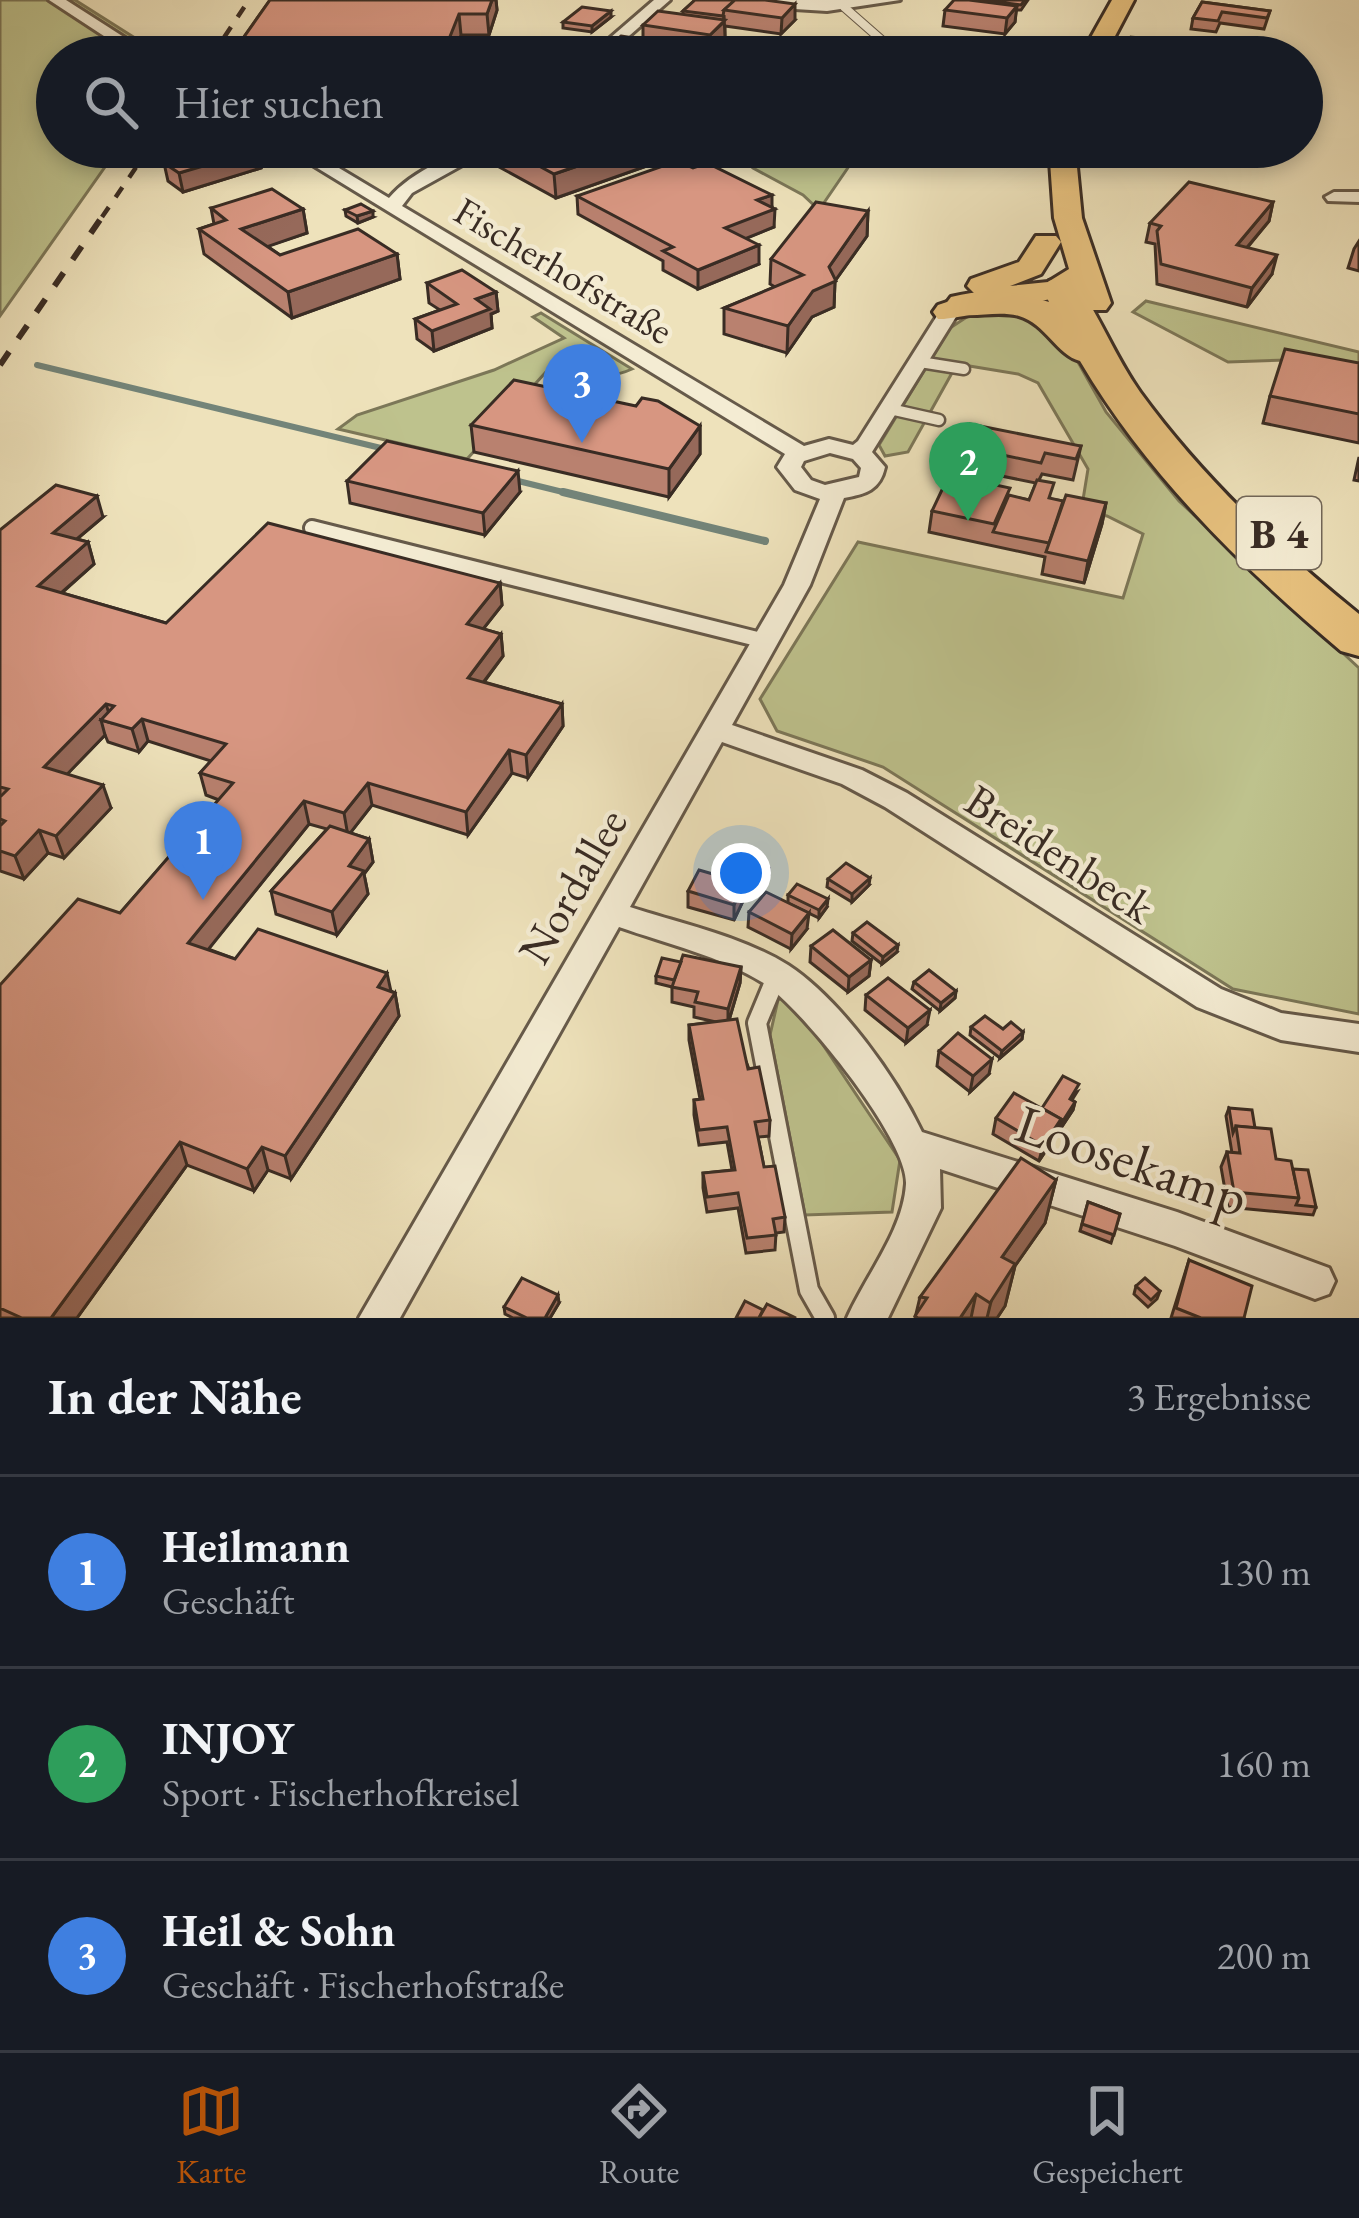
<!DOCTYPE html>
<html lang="de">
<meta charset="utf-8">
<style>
body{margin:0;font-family:"EB Garamond",serif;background:#242831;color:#f1f3f6}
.you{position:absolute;left:741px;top:873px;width:42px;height:42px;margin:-30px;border:9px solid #fff;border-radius:50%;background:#1a73e8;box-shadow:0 0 0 18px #1a73e833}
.badge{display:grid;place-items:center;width:78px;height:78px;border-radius:50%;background:#b45309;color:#fff;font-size:39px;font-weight:700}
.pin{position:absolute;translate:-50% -99px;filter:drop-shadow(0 3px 6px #0008)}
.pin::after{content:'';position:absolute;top:63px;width:42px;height:36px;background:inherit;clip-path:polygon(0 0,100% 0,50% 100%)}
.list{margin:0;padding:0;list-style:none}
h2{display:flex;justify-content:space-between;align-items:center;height:156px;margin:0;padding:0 48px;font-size:51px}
h2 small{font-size:39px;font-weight:400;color:#9ea1a6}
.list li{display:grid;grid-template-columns:78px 1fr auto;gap:36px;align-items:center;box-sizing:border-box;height:192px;padding:0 48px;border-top:3px solid #363941}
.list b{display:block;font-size:45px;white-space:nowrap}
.list p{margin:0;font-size:39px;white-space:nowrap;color:#9ea1a6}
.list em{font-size:39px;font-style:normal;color:#9ea1a6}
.icon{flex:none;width:66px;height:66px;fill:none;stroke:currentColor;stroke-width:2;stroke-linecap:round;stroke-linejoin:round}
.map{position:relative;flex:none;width:1359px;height:1318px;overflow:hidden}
.search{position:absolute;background:#171b24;box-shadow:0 6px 18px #0003;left:36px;right:36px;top:36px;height:132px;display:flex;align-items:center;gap:30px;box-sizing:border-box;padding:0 42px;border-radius:66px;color:#9ea1a6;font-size:45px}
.sheet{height:732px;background:#171b24}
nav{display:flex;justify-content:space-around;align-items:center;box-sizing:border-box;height:168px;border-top:3px solid #363941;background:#171b24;font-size:33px;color:#9ea1a6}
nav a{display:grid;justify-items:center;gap:6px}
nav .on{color:#b45309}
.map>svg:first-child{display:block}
.green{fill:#bec28d;stroke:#7c7758;stroke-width:3}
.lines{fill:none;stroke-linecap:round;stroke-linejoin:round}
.stream-far1{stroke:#738479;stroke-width:6}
.stream{stroke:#738479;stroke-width:8}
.lane-far3-casing{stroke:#665a4a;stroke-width:10}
.lane-far2-casing{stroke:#665a4a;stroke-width:15}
.lane-far1-casing{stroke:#665a4a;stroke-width:20}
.lane-casing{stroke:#665a4a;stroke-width:24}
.street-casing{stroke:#665a4a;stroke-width:6}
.primary-casing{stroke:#392c24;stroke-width:6}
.highway-casing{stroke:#392c24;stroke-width:6}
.lane-far3{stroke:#f4ecd3;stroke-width:8}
.lane-far2{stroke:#f4ecd3;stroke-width:10}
.lane-far1{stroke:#f4ecd3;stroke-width:14}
.lane{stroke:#f4ecd3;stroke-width:18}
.street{fill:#f4ecd3;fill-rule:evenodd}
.primary{fill:#e7c17e;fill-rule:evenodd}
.highway{fill:#e7c17e;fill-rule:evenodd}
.rail-far1{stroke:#392c24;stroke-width:4.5;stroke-dasharray:12 12;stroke-linecap:butt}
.rail{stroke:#392c24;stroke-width:6;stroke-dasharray:16 16;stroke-linecap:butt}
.wall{fill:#b9816f;stroke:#392c24;stroke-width:3}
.shaded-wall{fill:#96695a;stroke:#392c24;stroke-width:3}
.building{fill:#d79681;stroke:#392c24;stroke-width:3}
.labels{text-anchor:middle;stroke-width:9;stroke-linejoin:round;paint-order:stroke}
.far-street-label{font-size:39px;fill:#392c24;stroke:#f4ecd3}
.shield{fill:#f4ecd3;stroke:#716658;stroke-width:3}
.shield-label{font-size:42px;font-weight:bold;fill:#392c24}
.street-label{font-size:45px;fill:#392c24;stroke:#f4ecd3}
.near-street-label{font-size:54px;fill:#392c24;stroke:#f4ecd3}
</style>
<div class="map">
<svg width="1359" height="1318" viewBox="0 0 1359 1318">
<rect width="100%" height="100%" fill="#eee2bb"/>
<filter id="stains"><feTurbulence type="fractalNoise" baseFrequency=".00167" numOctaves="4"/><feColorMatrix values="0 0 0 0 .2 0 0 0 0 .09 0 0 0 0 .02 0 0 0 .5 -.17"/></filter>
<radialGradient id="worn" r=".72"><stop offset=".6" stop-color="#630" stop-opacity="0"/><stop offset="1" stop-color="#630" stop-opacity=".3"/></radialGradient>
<g class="green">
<path d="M0,0H75L165,57H57V147H119L0,316Z"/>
<path d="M1131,37L1291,57H1122Z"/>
<path d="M731,147H832L858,153L819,210L803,195L753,168Z"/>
<path d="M1146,301L1359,352V383L1287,360L1228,362L1133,312Z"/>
<path d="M976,311L1025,312L1074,355L1106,412L1179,501L1359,668V1014L1233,989L883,767L777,731L760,699L858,542L1123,598L1143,534L1107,516L1081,512L1088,469L1038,383L1018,374L957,364L908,452L885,456L879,445L950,328Z"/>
<path d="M541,313L632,369C600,384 580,368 546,372L467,459L338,429L357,415L494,370L564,338L533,317Z"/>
<path d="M789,994L900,1160L892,1212L805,1215L770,1035L778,1000Z"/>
</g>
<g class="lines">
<g class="stream-far1">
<path d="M37,365L385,449"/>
<path d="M510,479L575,495"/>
</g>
<path class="stream" d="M563,492L765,541"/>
<defs>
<path id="lane-far3" d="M844,7L901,57"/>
<g id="lane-far2">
<path d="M920,362L964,369"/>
<path d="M890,409L939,420"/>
</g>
<path id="lane-far1" d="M312,528L765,641"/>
<path id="lane" d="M777,975L757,1023L809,1290L825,1318"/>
<g id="street">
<path d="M49,0H66L155,57H136Z"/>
<path d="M654,0H670L605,57H588Z"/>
<path d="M707,0H900L827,11L714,4Z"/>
<path d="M283,147H304L389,198C411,172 461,147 495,147L412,193L402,206L804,446L829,439L853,445L858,441L942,308H956L959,312L872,452L885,467C880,490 866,494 844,498L810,585L732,725L862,770L907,793L1221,989L1281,1013L1359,1024V1052L1281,1040L1197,1007L885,807L842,784L722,742L630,907C682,924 741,936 788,965C840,999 896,1077 922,1132L1177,1212L1329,1268L1335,1281L1329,1294L1315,1299L1175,1246L940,1169L941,1208L888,1318H847C866,1275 903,1231 906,1184C908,1139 802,1009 765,984C721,956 667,944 619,927L400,1318H359L784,585L820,499L795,490L777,467L785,454ZM830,453L853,459L861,468L859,477L825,485L811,480L801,467L804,461Z"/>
<path d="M1334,192H1359V202L1328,201L1325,197Z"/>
</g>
<g id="primary">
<path d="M1112,0H1134L1104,57H1080Z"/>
<path d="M1049,147H1075L1082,218L1111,303L1106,310H1084L1076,292C1068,297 946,321 938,319L933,312L938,305L974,293L967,286L971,279L1019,262L1036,236H1056L1061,242L1041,274L1010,286L1048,282L1069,269L1054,218Z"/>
</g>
<path id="highway" d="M1062,278L1075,281C1100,316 1115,357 1140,392C1202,477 1278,549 1359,614V656L1341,651C1241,566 1148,476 1080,361C1057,355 1046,324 1019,316C996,310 973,319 951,313L945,305L951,297C985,288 1016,291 1049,302L1043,289L1049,281Z"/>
</defs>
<use href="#lane-far3" class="lane-far3-casing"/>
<use href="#lane-far2" class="lane-far2-casing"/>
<use href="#lane-far1" class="lane-far1-casing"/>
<use href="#lane" class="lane-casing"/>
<use href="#street" class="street-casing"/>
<use href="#primary" class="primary-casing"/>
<use href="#highway" class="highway-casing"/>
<use href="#lane-far3" class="lane-far3"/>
<use href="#lane-far2" class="lane-far2"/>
<use href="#lane-far1" class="lane-far1"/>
<use href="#lane" class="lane"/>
<use href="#street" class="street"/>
<use href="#primary" class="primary"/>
<use href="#highway" class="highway"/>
<g class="rail-far1">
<path d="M211,57L249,0"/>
<path d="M102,217L150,147"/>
</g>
<path class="rail" d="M0,365L104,214"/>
</g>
<g class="wall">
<path d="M270,0H496L497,10L489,35H461L453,57H235L234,51Z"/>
<path d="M695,0L795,20L781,34L725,26V37L710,50L746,57H612V44L643,39V25L683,15V11Z"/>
<path d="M1028,0L1021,10H1016L1015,22L1005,34L943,26L945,10Z"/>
<path d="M1202,2L1270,11L1264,29L1220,23L1216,32L1191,29L1193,18Z"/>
<path d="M611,17L592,32L563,28V22Z"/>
<path d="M894,43L991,56L930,57L893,49Z"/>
<path d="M207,147H264L266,161L260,163L261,168L183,192L168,181L164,163L211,150Z"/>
<path d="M318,147H357L358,153L340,158Z"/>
<path d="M491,147H661V161L556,198L492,163Z"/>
<path d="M885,147H921L917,152Z"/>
<path d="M1182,147H1282L1280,159L1182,149Z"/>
<path d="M577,196L772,207L774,227L746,238L759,264L698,289L663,270V261L578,214Z"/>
<path d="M1273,202L1269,221L1247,248L1272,274L1247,307L1157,284L1155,244L1146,242L1150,223Z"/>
<path d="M211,208L303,209L307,233L267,246L280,255L397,254L400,279L292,318L204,254L199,229L214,224Z"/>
<path d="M345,210L373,217L358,223L346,216Z"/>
<path d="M868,211L867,236L835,281L834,307L812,317L787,353L724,334V308L775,287L770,284L771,259Z"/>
<path d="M1359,241V271L1348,268L1354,249Z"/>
<path d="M427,283L496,292L498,311L491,314L492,328L434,351L417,339L415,319L440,310L429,303Z"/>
<path d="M1359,363V443L1263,423L1270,396Z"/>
<path d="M471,425L700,426V454L669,497L474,452Z"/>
<path d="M960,446H1081L1073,480L1042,474L1039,480L1051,499L1063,501L1106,503L1102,524L1084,583L1042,574L1045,557L929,532L932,511L1009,496L1029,500L1036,483L957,467Z"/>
<path d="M1359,457V481L1354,480Z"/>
<path d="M347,481L520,492L485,535L350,503Z"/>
<path d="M103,517L77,539L88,542L94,564L62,593L166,623L500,583L502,605L483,629L501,634L503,656L484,682L562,704L563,726L528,778L512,773L468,835L372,805L350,833L369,839L373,862L364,874L368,894L337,935L276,914L271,891L327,829L309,824L208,949L235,959L391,991L395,993L399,1016L291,1179L268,1170L254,1191L187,1165L77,1318H0V985L120,913L219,800L206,795L200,773L211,761L148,741L139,752L108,742L105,735L67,774L111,808L64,858L48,853L24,879L0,871V530Z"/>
<path d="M761,854L759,865L769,868V875L762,890L744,885V899L734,920L688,907V891L715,875V869L735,858Z"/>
<path d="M828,879L869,885L852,902L827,887Z"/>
<path d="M788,895L827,907L819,918L788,903Z"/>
<path d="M749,912L807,929L791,949L748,927Z"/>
<path d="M853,933L897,952L882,964L852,941Z"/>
<path d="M811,946L871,960L869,976L848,992L810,962Z"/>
<path d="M681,962L741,967L740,983L729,1020L770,1120L769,1136L758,1137L764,1167L785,1217L784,1232L776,1233L775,1250L746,1253L738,1208L707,1212L703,1188V1173L732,1170L727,1142L699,1145L694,1115V1100L700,1099L689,1040V1025L716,1022L694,1017V1007L672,1002V987L656,983V976Z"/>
<path d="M914,982L956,991L955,998L940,1011L912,989Z"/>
<path d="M866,995L927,1025L906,1043L865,1010Z"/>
<path d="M971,1027L1003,1029L1023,1032L1022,1039L1000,1058L970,1035Z"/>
<path d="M939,1051L989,1074L970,1092L937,1066Z"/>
<path d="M1077,1092L1072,1100L1075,1102L1073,1110L1039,1161L993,1134L996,1118L1042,1108Z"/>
<path d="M1229,1108L1255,1128L1276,1159L1293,1169L1316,1207L1313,1215L1228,1207L1221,1167L1227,1152L1232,1153L1226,1116Z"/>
<path d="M1056,1180L1045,1223L1015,1266L1005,1306L997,1318H915L920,1297Z"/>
<path d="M1088,1202L1120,1214L1111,1243L1080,1231Z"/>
<path d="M1189,1260L1244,1318H1171Z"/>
<path d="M1136,1286L1160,1291L1157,1299L1148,1307L1134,1294Z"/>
<path d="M559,1303L550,1318H513L505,1314L504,1307Z"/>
</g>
<g class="shaded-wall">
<path d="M492,0H496L497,10L489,35L487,14Z"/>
<path d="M795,4V20L781,34L782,18Z"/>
<path d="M1017,6L1015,22L1005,34L1007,18Z"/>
<path d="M611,11V17L592,32V26Z"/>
<path d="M459,14L461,35L453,57H423L422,48Z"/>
<path d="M724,15L725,37L709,51L710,35L723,23Z"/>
<path d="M286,45L288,57H278L277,52Z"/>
<path d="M253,147H264L266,161L260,163L261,168L183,192L179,173Z"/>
<path d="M357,147L358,153L340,158L339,152Z"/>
<path d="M633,147H661V161L556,198L554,174Z"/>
<path d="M772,195V210L775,209L774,227L725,247V228L757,200Z"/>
<path d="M1273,202L1269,221L1233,264L1237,245Z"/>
<path d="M303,209L307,233L246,254L241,229Z"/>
<path d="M373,211V217L358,223L357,216Z"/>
<path d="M868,211L867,236L835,281L834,307L812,317L787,353L788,326Z"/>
<path d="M759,245V264L698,289V270Z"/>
<path d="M397,254L400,279L292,318L288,292Z"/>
<path d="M1277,255L1272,274L1247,307L1252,288Z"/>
<path d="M496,292L498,311L491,314L492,328L434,351L432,331L476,299Z"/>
<path d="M700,426V454L669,497V469Z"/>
<path d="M518,471L520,492L485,535L483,513Z"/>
<path d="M97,496L103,517L59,554L53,533Z"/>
<path d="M1106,503L1102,524L1084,583L1088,561Z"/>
<path d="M88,542L94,564L44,608L38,586Z"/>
<path d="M500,583L502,605L469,647L467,624Z"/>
<path d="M501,634L503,656L470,700L468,678Z"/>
<path d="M106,704L112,723L101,720L105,735L52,790L44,767Z"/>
<path d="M562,704L563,726L528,778L526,755Z"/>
<path d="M142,719L148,741L139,752L132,729Z"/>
<path d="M509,750L512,773L468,835L466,812Z"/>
<path d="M368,783L372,805L348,836L344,813Z"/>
<path d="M103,785L111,808L64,858L56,836Z"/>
<path d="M304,801L309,824L195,966L188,943Z"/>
<path d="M39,830L48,853L24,879L15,856Z"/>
<path d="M369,839L373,862L364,874L368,894L337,935L332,912L349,866Z"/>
<path d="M870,878L869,885L852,902V894Z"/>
<path d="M744,883V899L734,920V905Z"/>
<path d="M828,899L827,907L819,918V910Z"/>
<path d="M809,913L807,929L791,949L792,934Z"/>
<path d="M898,945L897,952L882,964L883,957Z"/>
<path d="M871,960L869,976L848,992L849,977Z"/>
<path d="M741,967L740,983L728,1024V1009Z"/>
<path d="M387,973L392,996L378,987Z"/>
<path d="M956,991L955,998L940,1011L941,1003Z"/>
<path d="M395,993L399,1016L291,1179L285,1156Z"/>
<path d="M930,1010L927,1025L906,1043L908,1028Z"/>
<path d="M1023,1032L1022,1039L1000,1058L1002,1051Z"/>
<path d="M992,1059L989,1074L970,1092L973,1076Z"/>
<path d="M1075,1102L1073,1110L1039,1161L1043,1146Z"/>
<path d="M180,1142L187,1165L77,1318H51Z"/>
<path d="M262,1147L268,1170L254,1191L247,1169Z"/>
<path d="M1056,1180L1045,1223L1015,1266L1005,1306L997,1318H987L1002,1257Z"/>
<path d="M976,1294L971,1318H960Z"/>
<path d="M558,1295L559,1303L550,1318H545Z"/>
</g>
<g class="building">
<path d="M270,0H492L487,14H459L449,39L422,48L286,45L277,52L234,51Z"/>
<path d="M695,0H735L724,10L723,16L683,11Z"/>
<path d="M735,0H765L795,4L782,18L724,10Z"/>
<path d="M954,0H969L1017,6L1007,18L945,10Z"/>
<path d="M981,0H1025L1021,5Z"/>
<path d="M1202,2L1270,11L1267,18L1222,12L1218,21L1193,18Z"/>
<path d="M582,7L611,11L592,26L563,22Z"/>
<path d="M658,11L725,20L710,35L643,25Z"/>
<path d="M621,36L746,56L686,57L612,44Z"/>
<path d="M915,40L991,50L987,57H953L894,43Z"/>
<path d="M219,147H254L258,150L179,173L164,163Z"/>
<path d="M329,147H356L339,152Z"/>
<path d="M504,147H633L554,174Z"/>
<path d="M677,161L693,168L707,163L772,195L757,200L775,209L725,228L759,245L698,270L663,251L673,247L577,196Z"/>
<path d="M1189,182L1273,202L1237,245L1277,255L1252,288L1161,264L1157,231L1161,226L1150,223Z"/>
<path d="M272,189L303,209L241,229L280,255L358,229L397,254L288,292L199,229L226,220L211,208Z"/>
<path d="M816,202L868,211L829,267L836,281L813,291L788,326L724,308L803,275L771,259Z"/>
<path d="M361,204L373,211L357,216L345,210Z"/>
<path d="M462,270L496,292L476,299L490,309L432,331L415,319L457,304L427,283Z"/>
<path d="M1285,349L1359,363V414L1270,396Z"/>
<path d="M514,380L636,406L642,398L658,401L700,426L669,469L471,425Z"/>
<path d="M970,424L1081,446L1076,459L1045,453L1041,463L960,446Z"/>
<path d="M387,441L518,471L483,513L347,481Z"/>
<path d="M949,475L1010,488L994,524L932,511Z"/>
<path d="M1037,480L1054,483L1049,498L1063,501L1049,543L993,532L1009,495L1029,500Z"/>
<path d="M56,485L97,496L53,533L88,542L38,586L166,623L268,523L500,583L467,624L501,634L468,678L562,704L526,755L509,750L466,812L368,783L344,813L304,801L188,943L235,959L258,929L387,973L378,987L395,993L285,1156L262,1147L247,1169L180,1142L51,1318H22L0,1308V985L78,899L120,913L233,783L200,773L226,744L142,719L132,729L101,720L114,706L106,704L44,767L103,785L56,836L39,830L15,856L0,851V826L5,821L0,819V797L8,789L0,787V530Z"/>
<path d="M1066,495L1106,503L1088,561L1046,552Z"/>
<path d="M330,826L369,839L349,866L364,871L332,912L271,891Z"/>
<path d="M740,848L761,854L756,864L769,868L762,882L715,869L722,854L735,858Z"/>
<path d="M846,863L870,878L852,894L828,879Z"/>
<path d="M699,870L744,883L734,905L688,891Z"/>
<path d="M797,884L828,899L819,910L788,895Z"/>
<path d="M766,892L809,913L792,934L749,912Z"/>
<path d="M867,922L898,945L883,957L853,933Z"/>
<path d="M833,930L871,960L849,977L811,946Z"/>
<path d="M683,955L741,967L728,1009L695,1002L698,992L672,987Z"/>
<path d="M662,958L681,962L674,980L656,976Z"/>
<path d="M929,970L956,991L941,1003L914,982Z"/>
<path d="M888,978L930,1010L908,1028L866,995Z"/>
<path d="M985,1016L1003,1029L1011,1022L1023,1032L1002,1051L971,1027Z"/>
<path d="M737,1019L748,1069L759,1067L770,1120L755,1122L764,1167L775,1166L785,1217L773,1219L776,1235L747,1238L738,1193L707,1197L703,1173L735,1170L727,1127L699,1130L694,1100L703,1099L689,1025Z"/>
<path d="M958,1033L992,1059L973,1076L939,1051Z"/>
<path d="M1063,1076L1079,1084L1070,1099L1075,1102L1059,1127L1061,1119L1042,1108Z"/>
<path d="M1014,1093L1061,1119L1043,1146L996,1118Z"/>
<path d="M1229,1108L1252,1110L1255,1128L1236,1126L1233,1133Z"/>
<path d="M1236,1126L1271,1129L1276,1159L1291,1161L1299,1198L1234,1192L1227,1152L1240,1153Z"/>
<path d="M1021,1158L1056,1180L1002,1257L1015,1264L990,1303L976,1294L960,1318H918L915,1316L927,1298L920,1297Z"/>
<path d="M1293,1169L1308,1170L1316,1207L1296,1205L1299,1198Z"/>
<path d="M1088,1202L1120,1214L1114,1235L1082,1224Z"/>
<path d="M1189,1260L1252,1286L1244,1318H1201L1176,1308Z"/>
<path d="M522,1278L558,1295L545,1318H527L504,1307Z"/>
<path d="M1145,1278L1160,1291L1151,1300L1136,1286Z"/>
<path d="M745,1301L763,1310L759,1318H736Z"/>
<path d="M767,1304L796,1318H759Z"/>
</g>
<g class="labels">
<g class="far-street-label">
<text transform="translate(564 270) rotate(31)" y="14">Fischerhofstraße</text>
</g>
<rect class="shield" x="1237" y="497" width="84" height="72" rx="9"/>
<g class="shield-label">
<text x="1279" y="548">B 4</text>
</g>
<g class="street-label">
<text transform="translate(1060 853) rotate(33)" y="16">Breidenbeck</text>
<text transform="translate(572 886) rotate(-60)" y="16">Nordallee</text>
</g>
<g class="near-street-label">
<text transform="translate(1132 1160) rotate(19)" y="19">Loosekamp</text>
</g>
</g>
<rect width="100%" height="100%" filter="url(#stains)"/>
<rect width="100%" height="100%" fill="url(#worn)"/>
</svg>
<div class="you"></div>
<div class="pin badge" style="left:203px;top:900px;background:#3f7fe0">1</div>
<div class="pin badge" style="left:968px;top:521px;background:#2e9e5b">2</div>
<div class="pin badge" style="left:582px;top:443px;background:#3f7fe0">3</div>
<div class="search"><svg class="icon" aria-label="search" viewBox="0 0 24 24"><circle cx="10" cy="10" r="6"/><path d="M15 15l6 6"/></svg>Hier suchen</div>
</div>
<section class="sheet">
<h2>In der Nähe<small>3 Ergebnisse</small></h2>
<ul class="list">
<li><span class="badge" style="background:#3f7fe0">1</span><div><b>Heilmann</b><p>Geschäft</p></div><em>130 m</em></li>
<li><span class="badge" style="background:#2e9e5b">2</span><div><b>INJOY</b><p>Sport · Fischerhofkreisel</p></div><em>160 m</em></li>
<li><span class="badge" style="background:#3f7fe0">3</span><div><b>Heil &amp; Sohn</b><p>Geschäft · Fischerhofstraße</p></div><em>200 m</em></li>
</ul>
</section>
<nav>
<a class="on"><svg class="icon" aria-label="map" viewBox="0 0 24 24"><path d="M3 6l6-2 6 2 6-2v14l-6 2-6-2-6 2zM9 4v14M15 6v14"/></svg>Karte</a>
<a><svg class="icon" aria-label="directions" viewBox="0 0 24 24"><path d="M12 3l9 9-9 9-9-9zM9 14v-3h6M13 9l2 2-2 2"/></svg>Route</a>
<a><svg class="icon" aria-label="saved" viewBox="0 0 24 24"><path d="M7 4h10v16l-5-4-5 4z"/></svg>Gespeichert</a>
</nav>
